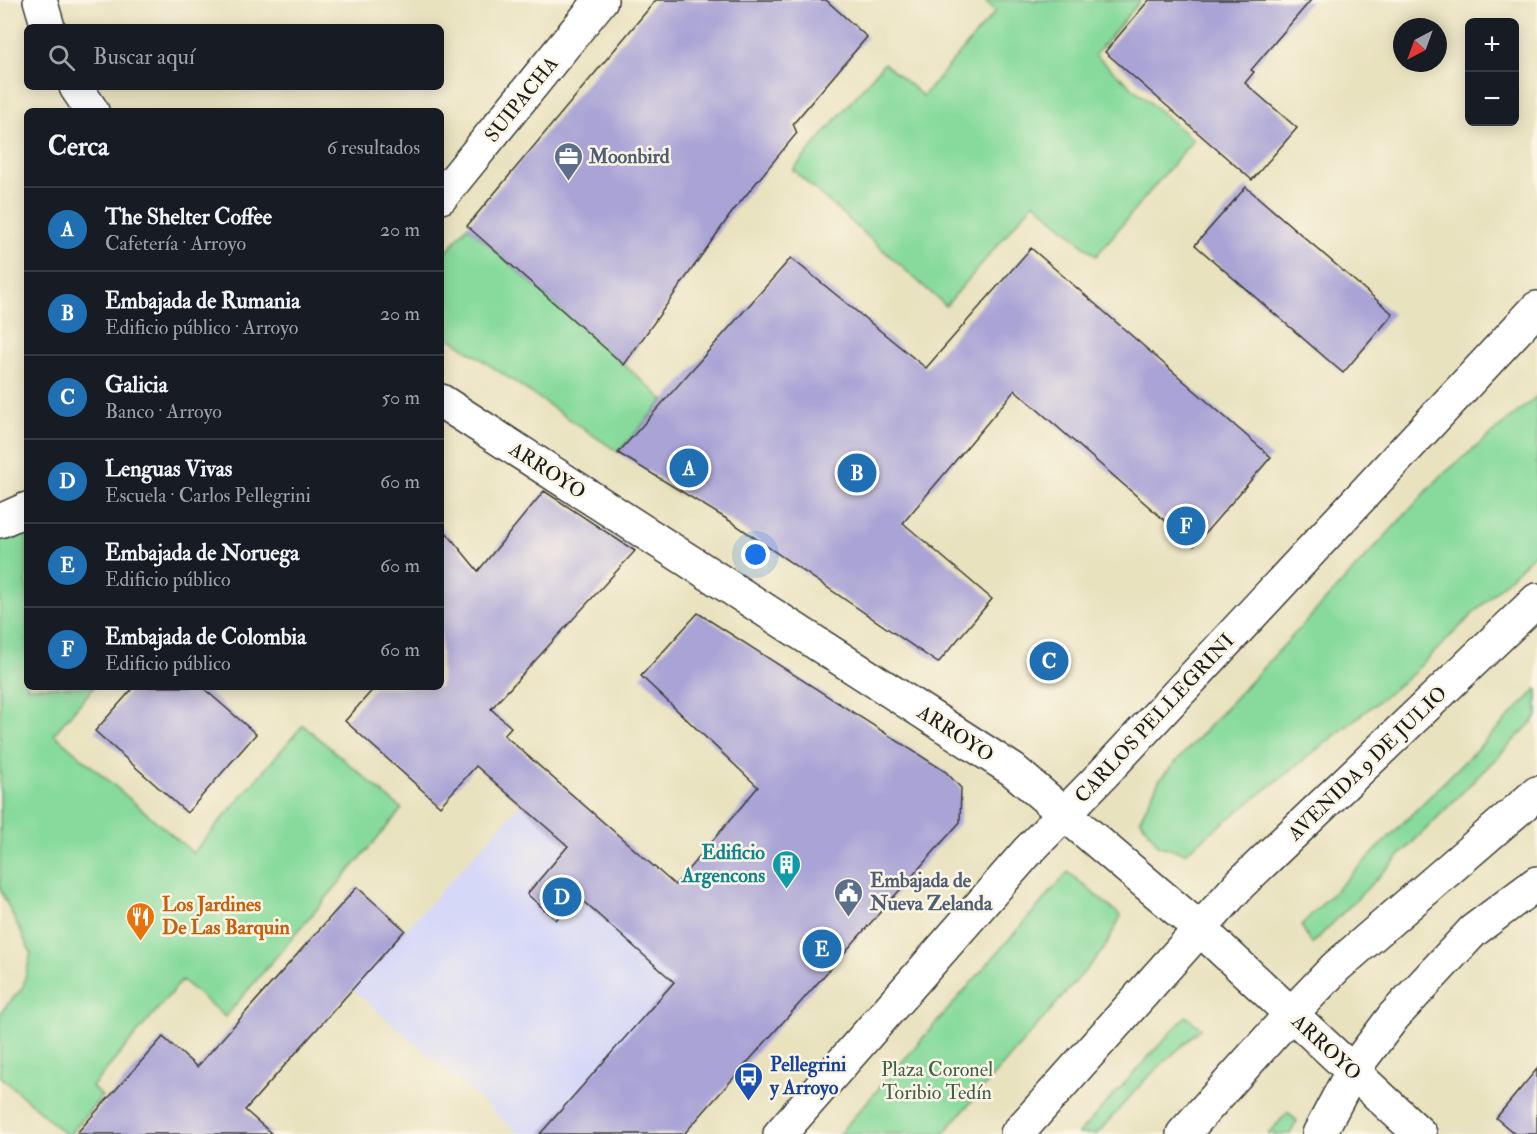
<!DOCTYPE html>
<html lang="es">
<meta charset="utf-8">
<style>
body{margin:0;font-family:"IM FELL Double Pica",serif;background:#20242c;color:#f1f3f6}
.controls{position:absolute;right:18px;top:18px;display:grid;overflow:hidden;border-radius:9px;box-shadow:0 3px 15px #0003}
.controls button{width:54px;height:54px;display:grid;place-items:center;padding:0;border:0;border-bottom:2px solid #363941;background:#171b24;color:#f1f3f6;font:30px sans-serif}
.compass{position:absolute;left:1393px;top:18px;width:54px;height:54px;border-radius:50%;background:#171b24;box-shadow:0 3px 15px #0003;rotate:221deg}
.you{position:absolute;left:756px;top:555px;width:21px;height:21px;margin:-15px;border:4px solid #fff;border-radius:50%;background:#1a73e8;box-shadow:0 0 0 9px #1a73e833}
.badge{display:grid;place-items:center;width:39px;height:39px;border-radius:50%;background:#1f6fb2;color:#fff;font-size:20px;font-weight:700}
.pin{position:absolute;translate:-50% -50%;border:3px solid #fff;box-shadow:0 2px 6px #0006}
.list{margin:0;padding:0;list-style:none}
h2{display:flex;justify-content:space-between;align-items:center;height:78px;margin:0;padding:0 24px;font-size:26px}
h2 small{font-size:20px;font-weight:400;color:#9ea1a6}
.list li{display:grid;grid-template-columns:39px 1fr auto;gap:18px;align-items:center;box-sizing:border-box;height:84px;padding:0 24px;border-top:2px solid #363941}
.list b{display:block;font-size:22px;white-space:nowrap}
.list p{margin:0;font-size:20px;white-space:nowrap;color:#9ea1a6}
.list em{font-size:20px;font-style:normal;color:#9ea1a6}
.icon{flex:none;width:33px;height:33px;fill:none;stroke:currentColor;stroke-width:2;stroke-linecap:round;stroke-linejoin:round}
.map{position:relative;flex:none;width:1537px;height:1134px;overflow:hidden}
.search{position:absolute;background:#171b24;box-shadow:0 3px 15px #0003;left:24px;top:24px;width:420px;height:66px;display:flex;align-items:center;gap:15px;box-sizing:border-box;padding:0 21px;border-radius:9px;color:#9ea1a6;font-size:22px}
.panel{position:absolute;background:#171b24;box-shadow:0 3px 15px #0003;left:24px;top:108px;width:420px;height:582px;border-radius:9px}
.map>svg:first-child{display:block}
.built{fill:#d6d8f8}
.green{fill:#87da9c;stroke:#527b5c;stroke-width:1.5}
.building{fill:#a9a3d6}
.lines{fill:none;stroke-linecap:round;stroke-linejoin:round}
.minor-casing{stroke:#3b3a34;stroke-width:36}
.tertiary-casing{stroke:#3b3a34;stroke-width:36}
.trunk-casing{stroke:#3b3a34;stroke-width:36}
.motorway-casing{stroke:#3b3a34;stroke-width:36}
.minor{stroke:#fff;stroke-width:33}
.tertiary{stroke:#fff;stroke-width:33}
.trunk{stroke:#fff;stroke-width:33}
.motorway{stroke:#fff;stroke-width:33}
.labels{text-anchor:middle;stroke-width:5;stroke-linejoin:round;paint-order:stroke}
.street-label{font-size:20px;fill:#1c1c1c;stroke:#fcf5e5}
.service-label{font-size:20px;font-weight:bold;fill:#4e5e75;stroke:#fcf5e5;text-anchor:start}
.culture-label{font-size:20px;font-weight:bold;fill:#0d838f;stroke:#fcf5e5;text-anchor:end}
.food-label{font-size:20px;font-weight:bold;fill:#c56008;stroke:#fcf5e5;text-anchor:start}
.transit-label{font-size:20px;font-weight:bold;fill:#164399;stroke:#fcf5e5;text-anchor:start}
.park-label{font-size:20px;fill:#415e49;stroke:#fcf5e5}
</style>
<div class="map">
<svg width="1537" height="1134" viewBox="0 0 1537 1134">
<rect width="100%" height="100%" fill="#fcf5e5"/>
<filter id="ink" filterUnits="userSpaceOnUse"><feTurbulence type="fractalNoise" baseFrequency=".0167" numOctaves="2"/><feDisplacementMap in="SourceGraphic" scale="12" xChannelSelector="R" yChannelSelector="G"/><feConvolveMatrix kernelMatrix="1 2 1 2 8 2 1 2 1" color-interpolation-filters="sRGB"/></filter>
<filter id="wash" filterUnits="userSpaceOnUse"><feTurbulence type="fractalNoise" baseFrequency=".008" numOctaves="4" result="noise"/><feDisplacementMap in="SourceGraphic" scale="24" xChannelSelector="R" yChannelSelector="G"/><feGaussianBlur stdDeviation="1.35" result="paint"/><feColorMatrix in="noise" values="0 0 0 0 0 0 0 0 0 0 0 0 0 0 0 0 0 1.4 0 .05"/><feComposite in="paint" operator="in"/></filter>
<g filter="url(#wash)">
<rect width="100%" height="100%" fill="#e9e2bf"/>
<path class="built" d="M548,774L804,998L684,1134H519L352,989Z"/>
<g class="green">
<path d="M984,0H1141L1095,55L1193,140L1096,256L1034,202L946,306L793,170L884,63L923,96L996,11Z"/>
<path d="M467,226L664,400L618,452L441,332V259Z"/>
<path d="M1537,396V551L1408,678L1185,853L1159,846L1140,819L1160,779L1441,476Z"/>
<path d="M27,521V687H94L54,734L193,853L303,725L402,809L225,1017L182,980L92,1087L102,1096L70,1134H65L0,1076V1013L23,987L31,953L0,889V534Z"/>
<path d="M1537,689V717L1312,944L1301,925Z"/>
<path d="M1068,872L1121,916L1104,949L943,1134H839Z"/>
<path d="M1186,1016L1201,1028L1144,1081L1097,1134H1078Z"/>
<path d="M1288,1112L1297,1121L1290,1134H1268Z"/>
</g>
<g id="blocks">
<g class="building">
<path d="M656,0H826L867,37L793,124L797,133L733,211L624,365L467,226Z"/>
<path d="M1149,0H1311L1251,70L1254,72L1245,83L1297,128L1252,180L1105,52Z"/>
<path d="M1246,187L1393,314L1343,373L1195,245Z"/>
<path d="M1031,248L1271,457L1194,546L1015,390L903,523L992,599L938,663L730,521L618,453L791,258L926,368Z"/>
<path d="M544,491L635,551L491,709L511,727L504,735L675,885L758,787L641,676L698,613L946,772L961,788L960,822L684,1134H540L674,982L577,896L556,920L527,894L568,846L476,766L440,806L345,721L375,687H441V526L478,571Z"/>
<path d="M134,687H202L256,734L187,813L95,731Z"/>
<path d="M357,887L405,930L245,1110L272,1134H76L163,1037L197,1067Z"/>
<path d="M1537,1069V1134H1515L1496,1118Z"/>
</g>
</g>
</g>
<g filter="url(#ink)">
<use href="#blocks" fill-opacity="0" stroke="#3b3a34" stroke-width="1.5"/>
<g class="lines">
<defs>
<g id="minor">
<path d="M40,0L48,27"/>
<path d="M76,87L92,111"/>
<path d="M441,197L601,0"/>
<path d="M441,401L1013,770L1200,929L1420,1134"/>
<path d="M0,521L27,509"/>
</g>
<g id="tertiary">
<path d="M780,1134L1027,852L1104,773L1537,308"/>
<path d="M1319,1134L1353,1070L1394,1016L1473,931L1537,883"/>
</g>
<g id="trunk">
<path d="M1200,929L1240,884L1537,600"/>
<path d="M1292,1013L1336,967L1537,793"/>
</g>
<g id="motorway">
<path d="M1017,1134L1200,929"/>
<path d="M1183,1134L1292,1013"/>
</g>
</defs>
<use href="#minor" class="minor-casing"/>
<use href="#tertiary" class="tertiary-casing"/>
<use href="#trunk" class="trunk-casing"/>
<use href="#motorway" class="motorway-casing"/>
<use href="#minor" class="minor"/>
<use href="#tertiary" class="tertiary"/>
<use href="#trunk" class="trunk"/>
<use href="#motorway" class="motorway"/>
</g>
</g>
<defs>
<symbol id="office-pin" viewBox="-11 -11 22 30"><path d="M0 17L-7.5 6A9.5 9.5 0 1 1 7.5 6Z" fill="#5c6f8a" stroke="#fcf5e5"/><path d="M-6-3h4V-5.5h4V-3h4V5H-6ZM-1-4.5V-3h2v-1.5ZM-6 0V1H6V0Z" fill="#fff"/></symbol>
<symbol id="building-pin" viewBox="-11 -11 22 30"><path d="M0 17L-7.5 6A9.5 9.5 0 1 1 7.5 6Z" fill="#0f9aa8" stroke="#fcf5e5"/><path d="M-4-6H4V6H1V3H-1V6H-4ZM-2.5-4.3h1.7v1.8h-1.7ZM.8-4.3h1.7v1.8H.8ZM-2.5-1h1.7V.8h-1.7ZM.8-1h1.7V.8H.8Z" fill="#fff"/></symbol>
<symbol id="civic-pin" viewBox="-11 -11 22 30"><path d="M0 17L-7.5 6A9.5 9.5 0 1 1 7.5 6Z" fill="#5c6f8a" stroke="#fcf5e5"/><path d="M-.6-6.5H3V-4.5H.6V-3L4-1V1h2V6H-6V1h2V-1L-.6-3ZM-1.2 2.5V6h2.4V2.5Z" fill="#fff"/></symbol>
<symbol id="restaurant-pin" viewBox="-11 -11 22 30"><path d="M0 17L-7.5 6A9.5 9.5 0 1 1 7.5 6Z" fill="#e8710a" stroke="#fcf5e5"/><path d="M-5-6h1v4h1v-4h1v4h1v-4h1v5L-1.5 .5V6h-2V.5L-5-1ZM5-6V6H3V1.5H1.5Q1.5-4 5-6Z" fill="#fff"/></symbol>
<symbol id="bus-pin" viewBox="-11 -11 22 30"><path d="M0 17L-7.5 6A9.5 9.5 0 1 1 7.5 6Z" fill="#1a4fb4" stroke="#fcf5e5"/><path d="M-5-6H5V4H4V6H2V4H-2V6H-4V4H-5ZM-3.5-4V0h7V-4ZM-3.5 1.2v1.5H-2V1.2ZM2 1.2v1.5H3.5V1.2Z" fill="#fff"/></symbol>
</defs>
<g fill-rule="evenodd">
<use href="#office-pin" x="552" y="140" width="33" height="45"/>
<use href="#building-pin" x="770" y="848" width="33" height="45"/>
<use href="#civic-pin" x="832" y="876" width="33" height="45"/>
<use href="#restaurant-pin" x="124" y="900" width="33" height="45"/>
<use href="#bus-pin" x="732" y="1060" width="33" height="45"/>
</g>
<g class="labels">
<g class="street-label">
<text transform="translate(521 99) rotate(-51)" y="7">SUIPACHA</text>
<text transform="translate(548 470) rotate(33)" y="7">ARROYO</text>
<text transform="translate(1154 718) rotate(-47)" y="7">CARLOS PELLEGRINI</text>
<text transform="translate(956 733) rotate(33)" y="7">ARROYO</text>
<text transform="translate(1367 763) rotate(-44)" y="7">AVENIDA 9 DE JULIO</text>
<text transform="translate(1327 1047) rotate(43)" y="7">ARROYO</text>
</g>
<g class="service-label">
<text x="589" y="163">Moonbird</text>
<text x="870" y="887">Embajada de<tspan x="870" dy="23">Nueva Zelanda</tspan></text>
</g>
<g class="culture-label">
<text x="765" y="859">Edificio<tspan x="765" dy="23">Argencons</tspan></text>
</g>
<g class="food-label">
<text x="162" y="911">Los Jardines<tspan x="162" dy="23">De Las Barquin</tspan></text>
</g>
<g class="transit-label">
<text x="770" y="1071">Pellegrini<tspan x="770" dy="23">y Arroyo</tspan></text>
</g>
<g class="park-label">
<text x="937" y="1076">Plaza Coronel<tspan x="937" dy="23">Toribio Tedín</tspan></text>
</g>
</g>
</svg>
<div class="controls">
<button>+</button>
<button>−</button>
</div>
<svg class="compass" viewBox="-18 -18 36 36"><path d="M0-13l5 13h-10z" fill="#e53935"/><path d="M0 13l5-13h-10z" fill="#9ea1a6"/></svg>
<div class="you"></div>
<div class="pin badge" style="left:689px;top:468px">A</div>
<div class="pin badge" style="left:857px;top:473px">B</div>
<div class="pin badge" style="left:1049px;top:661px">C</div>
<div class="pin badge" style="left:562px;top:897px">D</div>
<div class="pin badge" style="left:822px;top:949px">E</div>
<div class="pin badge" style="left:1186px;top:526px">F</div>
<div class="search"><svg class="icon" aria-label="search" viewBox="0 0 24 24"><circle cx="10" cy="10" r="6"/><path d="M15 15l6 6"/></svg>Buscar aquí</div>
<section class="panel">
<h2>Cerca<small>6 resultados</small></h2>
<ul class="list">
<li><span class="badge">A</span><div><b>The Shelter Coffee</b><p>Cafetería · Arroyo</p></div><em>20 m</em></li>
<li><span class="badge">B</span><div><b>Embajada de Rumania</b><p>Edificio público · Arroyo</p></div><em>20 m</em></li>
<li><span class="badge">C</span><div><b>Galicia</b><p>Banco · Arroyo</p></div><em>50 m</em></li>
<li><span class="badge">D</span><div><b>Lenguas Vivas</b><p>Escuela · Carlos Pellegrini</p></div><em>60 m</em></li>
<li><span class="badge">E</span><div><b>Embajada de Noruega</b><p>Edificio público</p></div><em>60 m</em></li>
<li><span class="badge">F</span><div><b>Embajada de Colombia</b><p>Edificio público</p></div><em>60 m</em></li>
</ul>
</section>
</div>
